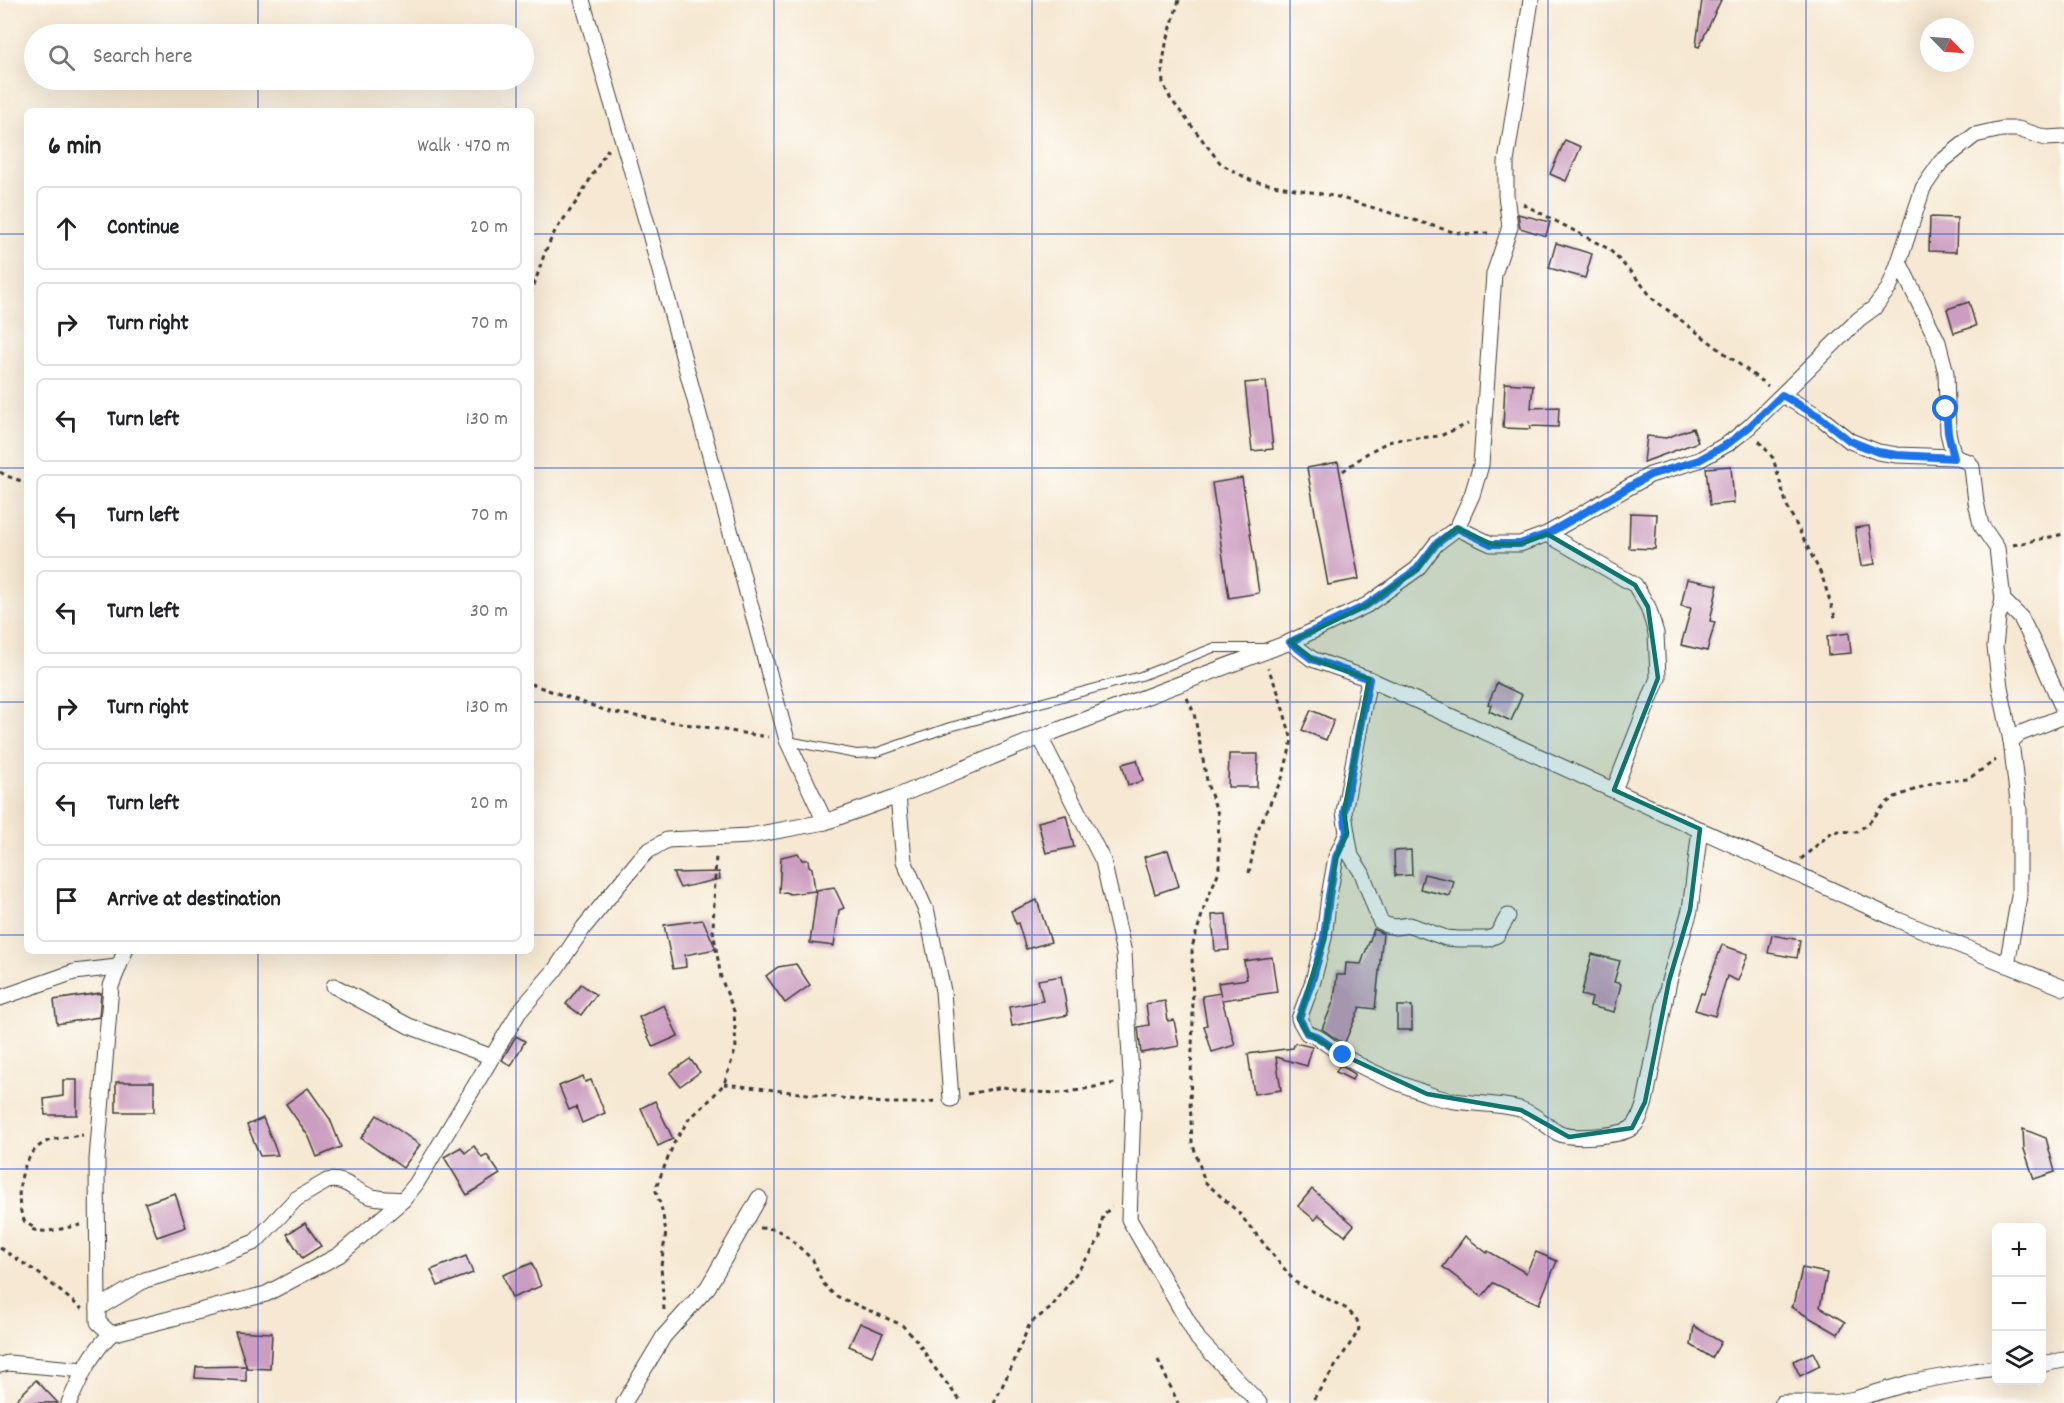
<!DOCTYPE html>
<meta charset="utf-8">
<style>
body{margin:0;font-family:Dekko,sans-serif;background:#f6f6f6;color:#202124}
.controls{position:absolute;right:18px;bottom:18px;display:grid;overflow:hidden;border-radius:9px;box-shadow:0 6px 24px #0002}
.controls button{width:54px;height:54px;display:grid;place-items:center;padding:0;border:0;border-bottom:2px solid #e0e0e0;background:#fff;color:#202124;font:30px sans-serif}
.compass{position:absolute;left:1920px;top:18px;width:54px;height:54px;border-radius:50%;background:#fff;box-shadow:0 6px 24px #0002;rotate:115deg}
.stop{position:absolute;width:18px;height:18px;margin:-14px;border:4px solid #1a73e8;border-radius:50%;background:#fff}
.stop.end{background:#1a73e8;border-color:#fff;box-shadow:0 2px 6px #0008}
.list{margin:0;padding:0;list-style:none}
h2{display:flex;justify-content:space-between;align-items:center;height:78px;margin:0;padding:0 24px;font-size:26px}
h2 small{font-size:20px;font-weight:400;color:#757577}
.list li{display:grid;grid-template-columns:39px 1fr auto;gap:18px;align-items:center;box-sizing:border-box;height:84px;margin:0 12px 12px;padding:0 12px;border:2px solid #e0e0e0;border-radius:9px}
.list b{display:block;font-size:22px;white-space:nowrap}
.list em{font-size:20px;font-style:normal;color:#757577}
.icon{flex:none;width:33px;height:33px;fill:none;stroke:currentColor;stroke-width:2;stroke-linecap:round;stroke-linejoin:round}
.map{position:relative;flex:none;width:2064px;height:1403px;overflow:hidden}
.search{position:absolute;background:#fff;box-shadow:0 6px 24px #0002;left:24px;top:24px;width:510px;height:66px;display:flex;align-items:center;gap:15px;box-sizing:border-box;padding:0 21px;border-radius:33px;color:#757577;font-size:22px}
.panel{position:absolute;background:#fff;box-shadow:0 6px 24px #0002;left:24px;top:108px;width:510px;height:846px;border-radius:9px}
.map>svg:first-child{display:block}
.building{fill:#cb9dc0}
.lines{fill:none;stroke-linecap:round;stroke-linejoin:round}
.service-casing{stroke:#3d3b37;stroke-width:10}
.minor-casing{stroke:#3d3b37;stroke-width:17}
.path{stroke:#3d3b37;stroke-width:3;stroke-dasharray:4.5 4.5;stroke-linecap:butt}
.service{stroke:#fff;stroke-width:8}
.minor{stroke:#fff;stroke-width:15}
.route{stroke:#1a73e8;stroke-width:8}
.marked{fill:#0f766e;fill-opacity:0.2;stroke:#0f766e;stroke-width:4.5;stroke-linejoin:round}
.grid{fill:none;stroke:#1d4ed8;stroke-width:1.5;stroke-opacity:0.55}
</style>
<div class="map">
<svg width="2064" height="1403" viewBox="0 0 2064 1403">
<rect width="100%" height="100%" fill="#fdfcf7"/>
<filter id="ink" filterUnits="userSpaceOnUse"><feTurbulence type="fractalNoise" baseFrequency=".0167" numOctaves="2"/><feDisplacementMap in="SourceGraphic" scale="12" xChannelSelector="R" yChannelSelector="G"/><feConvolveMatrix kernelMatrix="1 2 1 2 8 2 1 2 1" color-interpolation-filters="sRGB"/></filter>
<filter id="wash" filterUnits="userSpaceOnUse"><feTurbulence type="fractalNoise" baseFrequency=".008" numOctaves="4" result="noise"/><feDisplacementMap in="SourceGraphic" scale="24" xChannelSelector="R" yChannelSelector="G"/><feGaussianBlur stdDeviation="1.35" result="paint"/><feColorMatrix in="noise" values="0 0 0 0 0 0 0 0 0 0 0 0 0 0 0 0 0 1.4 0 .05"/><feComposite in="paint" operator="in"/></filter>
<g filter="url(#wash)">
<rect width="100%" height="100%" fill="#f6e8d2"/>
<g id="blocks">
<g class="building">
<path d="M1702,0H1721L1699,47L1696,46Z"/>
<path d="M1565,140L1581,147L1566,181L1550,174Z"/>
<path d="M1518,214L1550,222L1546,236L1520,228Z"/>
<path d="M1930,217L1957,218L1956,252L1929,251Z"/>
<path d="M1556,243L1592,254L1585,278L1549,268Z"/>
<path d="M1969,302L1976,326L1954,333L1947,309Z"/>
<path d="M1266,381L1273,449L1252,451L1245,383Z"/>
<path d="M1505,383L1533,385L1531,408L1559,407L1558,427L1530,426V429L1503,428Z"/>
<path d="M1693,428L1698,442L1644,462L1647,436L1666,438Z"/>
<path d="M1338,462L1359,579L1328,585L1307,468Z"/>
<path d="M1731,466L1734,503L1710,505L1706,468Z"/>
<path d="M1242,478L1259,593L1229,598L1212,483Z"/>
<path d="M1630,513L1657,514L1655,549L1629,548Z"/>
<path d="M1869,526L1875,564L1861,566L1855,528Z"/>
<path d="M1687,579L1718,585L1710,621L1715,622L1707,651L1681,645L1691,608L1681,606Z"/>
<path d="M1849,633L1851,653L1828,655L1827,636Z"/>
<path d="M1497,683L1522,695L1511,721L1489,711L1491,705L1488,704Z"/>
<path d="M1311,710L1334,720L1326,740L1302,730Z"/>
<path d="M1229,754H1258L1257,787H1228Z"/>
<path d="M1137,760L1143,781L1128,785L1122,764Z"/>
<path d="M1066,815L1074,847L1046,853L1038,822Z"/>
<path d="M1168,850L1179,886L1155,894L1144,857Z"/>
<path d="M1411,850L1412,875L1395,876L1394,851Z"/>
<path d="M798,853L802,860H808L809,866L812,868L815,891L790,894L786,892L779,893L781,857Z"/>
<path d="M719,872L720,879L680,888L673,873Z"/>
<path d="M1424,874L1454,881L1450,896L1420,889Z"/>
<path d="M834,887L844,908L839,910L834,946L810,943L817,890Z"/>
<path d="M1037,900L1051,942L1026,949L1018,923L1016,924L1011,911Z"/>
<path d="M1226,914L1229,950L1215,951L1212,915Z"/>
<path d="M703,920L716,949L685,955L686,967L673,969L664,925Z"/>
<path d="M1374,929L1383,934L1375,1009L1360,1007L1344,1044L1322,1029L1334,1000L1337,975H1345L1346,963L1361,964Z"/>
<path d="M1772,935L1800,940L1797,958L1768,953Z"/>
<path d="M1722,945L1748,954L1738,981L1727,976L1715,1016L1695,1010L1701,993L1704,994Z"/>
<path d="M1592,954L1620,961L1614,982L1621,984L1614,1012L1590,1006L1592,998L1581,995Z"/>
<path d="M1272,957L1277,992L1222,1000L1235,1045L1212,1052L1204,1026L1207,1025L1202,996L1220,993L1221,997L1218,983L1247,979L1244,961Z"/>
<path d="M796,964L810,985L785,1003L766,976L778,967Z"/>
<path d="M1061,976L1068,1015L1012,1026L1009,1007L1043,1001L1038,980Z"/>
<path d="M581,984L596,995L581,1015L566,1004Z"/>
<path d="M101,993L99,1017L57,1024L54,1000Z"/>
<path d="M1165,1001L1168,1021L1174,1020L1179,1046L1141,1053L1138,1027L1149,1025L1146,1004Z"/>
<path d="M664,1005L678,1036L653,1047L639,1017Z"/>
<rect x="1397" y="1006" width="15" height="24"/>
<path d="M516,1036L525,1041L511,1066L502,1060Z"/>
<path d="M1295,1043L1312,1047L1307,1066L1276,1057L1281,1090L1254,1094L1248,1054L1293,1048Z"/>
<path d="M690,1059L700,1072L680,1086L670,1073Z"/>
<path d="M1340,1065L1355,1074L1352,1080L1336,1072Z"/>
<path d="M583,1076L585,1082L591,1080L605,1113L582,1123L576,1107L569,1110L559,1086Z"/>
<path d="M63,1080H77V1115H45L44,1099L63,1096Z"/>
<rect x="116" y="1082" width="38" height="30"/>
<path d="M308,1088L330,1119L341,1147L317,1157L309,1137L286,1104Z"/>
<path d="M655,1101L673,1139L658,1146L641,1108Z"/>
<path d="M377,1115L420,1145L403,1168L361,1138Z"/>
<path d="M263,1118L278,1155L260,1156L247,1125Z"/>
<path d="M2023,1129L2046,1138L2055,1172L2034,1179L2024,1149Z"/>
<path d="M474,1146L482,1158L487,1155L500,1174L467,1195L444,1157L461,1147L465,1153Z"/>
<path d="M1312,1189L1354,1225L1345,1236L1319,1215L1315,1220L1298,1206Z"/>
<path d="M175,1193L186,1227L157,1237L145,1203Z"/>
<path d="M305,1223L321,1246L302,1258L287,1234Z"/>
<path d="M1465,1236L1487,1253L1488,1251L1526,1273L1536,1252L1557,1261L1539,1304L1493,1283L1482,1297L1443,1267Z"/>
<path d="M466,1256L473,1273L438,1286L431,1270Z"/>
<path d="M532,1263L541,1286L512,1298L503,1275Z"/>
<path d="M1802,1268L1827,1273L1820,1307L1845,1322L1838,1334L1791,1307L1795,1301Z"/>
<path d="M860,1323L883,1333L872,1356L849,1346Z"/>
<path d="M1694,1326L1721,1342L1712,1358L1691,1345Z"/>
<path d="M235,1331L272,1333L270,1369L247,1368Z"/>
<path d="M1813,1352L1820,1366L1800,1376L1793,1361Z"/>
<path d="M246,1366V1381L195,1378L196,1367Z"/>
<path d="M36,1380L58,1403H13Z"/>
</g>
</g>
</g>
<g filter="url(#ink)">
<use href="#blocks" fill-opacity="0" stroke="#3d3b37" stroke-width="1.5"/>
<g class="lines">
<defs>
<path id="service" d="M788,741L856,754L875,753L950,727L1141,676L1213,648H1263"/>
<g id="minor">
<path d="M582,0L650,234L787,740L825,822"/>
<path d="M1899,262L1938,342L1946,373L1948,433L1954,457"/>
<path d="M1782,395L1820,417L1850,441L1878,452L1897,455L1954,457L1969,462L1972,467L1976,502L1981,525L1997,548L2003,600L2021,618L2037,650L2064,711"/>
<path d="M1457,528L1491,544H1520L1547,534L1650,475L1699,460L1729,443L1749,427L1859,319L1874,308L1889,288L1899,262L1923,188L1941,162L1975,135L2002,129H2018L2046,138L2064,137"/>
<path d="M1547,534L1635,585L1648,607L1656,633L1658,678L1614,790"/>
<path d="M2003,600L1998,618L1995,647L2000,687L2011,741L2019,810V896L2007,965"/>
<path d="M1290,642L1312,659L1369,679L1898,920L2064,988"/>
<path d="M1369,679L1344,812L1347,833L1336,857L1329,896L1324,938L1313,981L1299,1019L1307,1033C1321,1037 1330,1047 1342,1055C1363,1069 1400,1084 1425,1093C1456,1106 1488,1101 1520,1109C1536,1114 1544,1125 1558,1133C1571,1140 1617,1136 1630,1129C1639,1124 1642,1111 1645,1102L1669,981L1690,910L1700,829"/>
<path d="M1040,737L1103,861L1124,953L1133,1109L1129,1219L1198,1339L1259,1403"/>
<path d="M2011,741L2019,734L2064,716"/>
<path d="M898,796L904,861L927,913L943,991L951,1099"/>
<path d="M1347,833L1351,856L1362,873L1380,921L1386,925L1395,927L1410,925L1446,938L1458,939H1488L1497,935L1508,916"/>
<path d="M334,986L409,1026L492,1057"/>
<path d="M0,998L74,972L117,967"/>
<path d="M98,1308L145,1280L199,1264L255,1242L296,1199L327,1181C344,1176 358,1194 373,1197C383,1199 393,1199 403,1200"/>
<path d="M111,1334L98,1322L97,1160L111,986L125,951"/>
<path d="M2042,1364L2064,1360"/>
<path d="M0,1365L8,1363L84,1370"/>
<path d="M69,1403C80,1378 90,1354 111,1334L266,1294L339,1255L403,1200L416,1184L519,1012L555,970L584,927L640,859L648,851L667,840L749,836L825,822L898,796L1040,737L1290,642L1367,605L1417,569L1436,544L1457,528L1472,495L1481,465L1494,274L1510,227L1506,195V162L1531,0"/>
<path d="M624,1403L664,1336L708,1287L759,1198"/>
<path d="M1782,1403H1833L1855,1399L1909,1383L1974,1371L1996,1368"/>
</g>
</defs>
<use href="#service" class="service-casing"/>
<use href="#minor" class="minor-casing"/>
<g class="path">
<path d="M1179,0L1166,44L1162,69L1163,83L1170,98L1221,164L1252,181L1338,197L1453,232L1470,234L1490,233"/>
<path d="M1523,204L1609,249L1639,281L1653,299L1768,386"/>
<path d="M531,294L545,252L555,231L577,201L608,149"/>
<path d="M1759,441L1773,458L1787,506L1822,576L1836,620"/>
<path d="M1343,471L1369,452L1386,443L1395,440L1440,436L1468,424"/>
<path d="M0,472L7,476L27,483"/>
<path d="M2013,545L2064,534"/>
<path d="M531,684L610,712L768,737"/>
<path d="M1187,698L1194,713L1208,786L1218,814L1219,848V871L1206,902L1192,947L1193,1021L1190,1101L1192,1142L1205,1182L1238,1212L1295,1282L1347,1309L1357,1320L1359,1329L1354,1338L1311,1403"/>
<path d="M1801,859L1832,832L1838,831L1856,832L1868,824L1885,804L1895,797L1935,782L1968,779L1996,760"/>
<path d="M1249,873L1257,831L1283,776L1292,740L1278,692L1268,668"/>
<path d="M724,1084L883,1103H921L935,1101"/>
<path d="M968,1094L1003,1087L1030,1092L1064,1093L1115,1083"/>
<path d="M81,1225C65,1227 46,1235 31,1229L33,1227L25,1222C13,1201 20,1158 42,1144C53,1137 71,1137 83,1135"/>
<path d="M760,1228L775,1229L787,1236L813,1260L822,1282L834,1295L902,1325L917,1341L934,1367L962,1403"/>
<path d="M0,1248L37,1272L82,1309"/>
<path d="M664,1310L661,1266L666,1232L662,1210L656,1191L657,1185L674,1143L689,1119L706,1104L724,1084L736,1048L734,1011L721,978L713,930L716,854"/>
<path d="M1158,1360L1178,1403"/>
<path d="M994,1403L1013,1364L1030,1323L1051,1308L1090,1254L1100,1238L1101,1223L1104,1214L1112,1207"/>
</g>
<use href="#service" class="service"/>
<use href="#minor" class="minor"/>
</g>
</g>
<g class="lines" filter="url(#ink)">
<path class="route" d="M1343,1055L1316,1036L1307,1033L1299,1018L1312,981L1324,938L1329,896L1336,857L1347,833L1344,812L1369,679L1312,659L1290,642L1367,605L1417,569L1436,544L1457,528L1491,544H1520L1547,534L1650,475L1699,460L1729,443L1749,427L1782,395L1820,417L1850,441L1878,452L1897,455L1954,458L1948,433L1946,409"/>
</g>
<path class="marked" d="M1457,528L1491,544H1520L1547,534L1635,585L1648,607L1658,678L1614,790L1700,829L1690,910L1669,981L1645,1102L1632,1128L1569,1137L1521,1110L1427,1094L1343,1055L1307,1033L1299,1019L1324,938L1336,857L1347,833L1344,812L1369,679L1312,659L1290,642L1367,605L1417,569L1436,544Z"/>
<path class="grid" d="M258,0V34M516,0V34M774,0V1403M1032,0V1403M1290,0V1403M1548,0V1403M1806,0V1403M258,80V111M516,80V111M0,234H27M531,234H2064M0,468H27M531,468H2064M0,702H27M531,702H2064M0,935H27M531,935H2064M258,951V1403M516,951V1403M0,1169H2064"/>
</svg>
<div class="controls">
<button>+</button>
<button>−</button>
<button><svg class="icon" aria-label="layers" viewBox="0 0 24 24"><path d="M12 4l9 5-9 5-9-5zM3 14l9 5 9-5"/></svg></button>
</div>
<svg class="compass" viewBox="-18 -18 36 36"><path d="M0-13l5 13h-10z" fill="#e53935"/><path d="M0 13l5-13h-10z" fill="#757577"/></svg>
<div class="stop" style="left:1946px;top:409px"></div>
<div class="stop end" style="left:1343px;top:1055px"></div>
<div class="search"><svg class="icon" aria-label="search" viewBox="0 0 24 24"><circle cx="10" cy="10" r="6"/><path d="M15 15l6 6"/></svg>Search here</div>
<section class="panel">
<h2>6 min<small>Walk · 470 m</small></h2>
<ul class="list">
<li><svg class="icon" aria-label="ahead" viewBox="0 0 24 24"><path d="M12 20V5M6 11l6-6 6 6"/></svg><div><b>Continue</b></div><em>20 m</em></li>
<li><svg class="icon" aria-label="right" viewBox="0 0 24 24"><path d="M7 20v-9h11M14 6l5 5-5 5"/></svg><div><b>Turn right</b></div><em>70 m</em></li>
<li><svg class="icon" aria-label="left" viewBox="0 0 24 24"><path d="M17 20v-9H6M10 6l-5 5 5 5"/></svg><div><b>Turn left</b></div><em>130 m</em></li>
<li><svg class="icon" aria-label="left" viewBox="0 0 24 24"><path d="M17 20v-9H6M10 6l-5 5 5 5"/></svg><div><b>Turn left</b></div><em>70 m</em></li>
<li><svg class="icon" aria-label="left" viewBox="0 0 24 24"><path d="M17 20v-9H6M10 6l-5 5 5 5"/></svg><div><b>Turn left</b></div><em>30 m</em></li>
<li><svg class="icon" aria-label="right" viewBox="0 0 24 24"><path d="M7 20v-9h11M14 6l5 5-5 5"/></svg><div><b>Turn right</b></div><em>130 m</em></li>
<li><svg class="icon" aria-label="left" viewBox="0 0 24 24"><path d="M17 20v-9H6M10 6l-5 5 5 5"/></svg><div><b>Turn left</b></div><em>20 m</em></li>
<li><svg class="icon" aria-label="arrive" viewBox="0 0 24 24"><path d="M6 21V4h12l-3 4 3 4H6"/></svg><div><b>Arrive at destination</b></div></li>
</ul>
</section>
</div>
